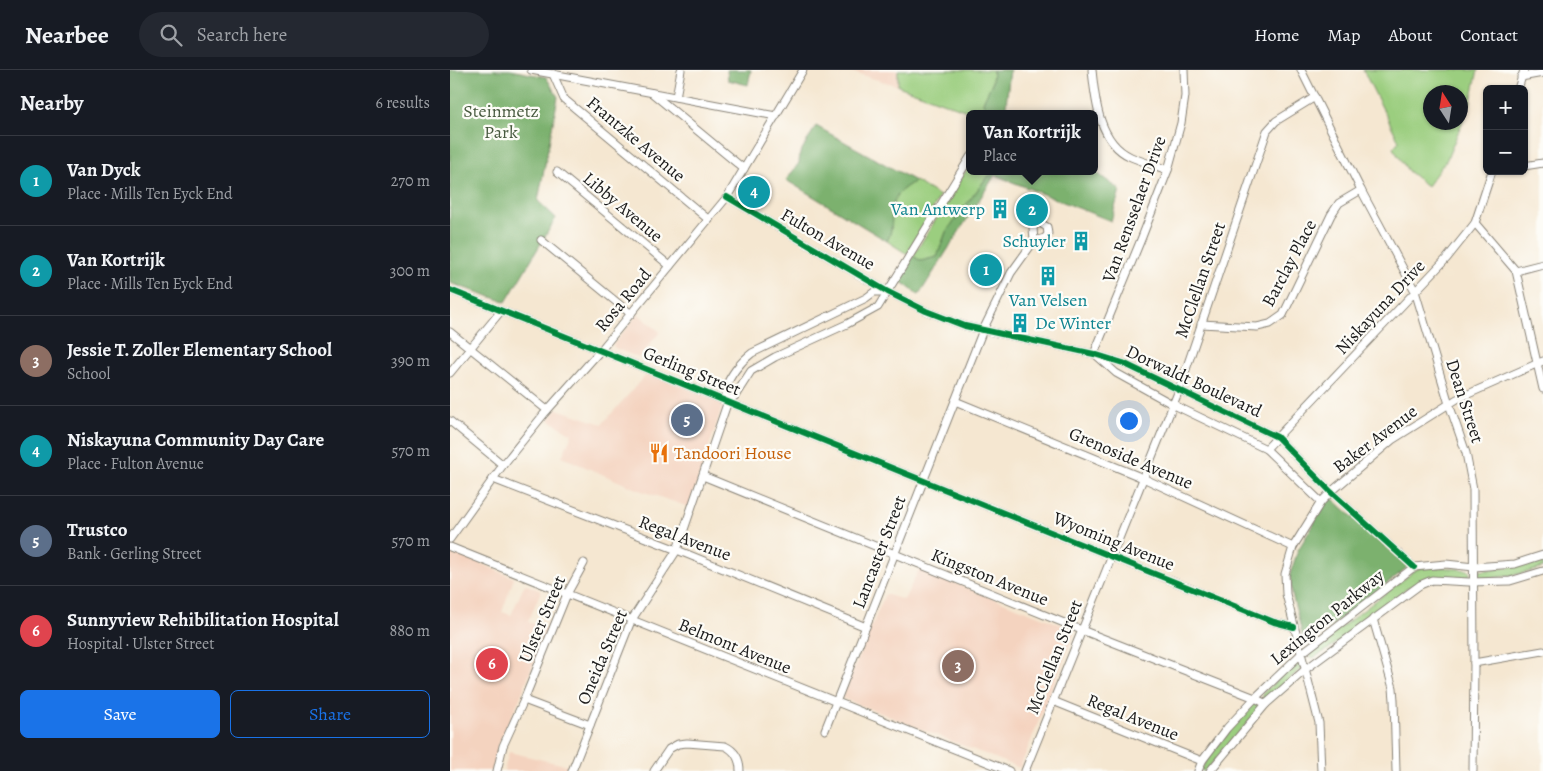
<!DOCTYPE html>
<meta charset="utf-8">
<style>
body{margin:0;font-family:Alegreya,serif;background:#242831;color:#f1f3f6}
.controls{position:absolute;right:15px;top:15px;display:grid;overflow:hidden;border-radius:8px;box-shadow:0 1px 4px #0004}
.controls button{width:45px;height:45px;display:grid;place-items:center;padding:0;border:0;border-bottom:1px solid #363941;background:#171b24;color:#f1f3f6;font:25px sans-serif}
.compass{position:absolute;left:973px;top:15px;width:45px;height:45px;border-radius:50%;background:#171b24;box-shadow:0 1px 4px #0004;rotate:348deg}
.you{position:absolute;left:678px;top:350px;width:18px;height:18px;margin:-12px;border:4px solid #fff;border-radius:50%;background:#1a73e8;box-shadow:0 0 0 8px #1a73e833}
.badge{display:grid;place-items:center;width:32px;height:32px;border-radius:50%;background:#1a73e8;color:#fff;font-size:16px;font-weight:700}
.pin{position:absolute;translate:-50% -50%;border:2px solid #fff;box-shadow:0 1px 5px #0006}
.popup{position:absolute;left:516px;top:40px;width:132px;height:65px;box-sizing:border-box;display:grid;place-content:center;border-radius:8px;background:#171b24;filter:drop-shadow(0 1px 4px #0005);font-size:16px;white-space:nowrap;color:#9ea1a6}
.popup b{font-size:19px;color:#f1f3f6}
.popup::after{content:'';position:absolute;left:50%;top:100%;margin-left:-10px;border:10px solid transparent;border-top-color:#171b24}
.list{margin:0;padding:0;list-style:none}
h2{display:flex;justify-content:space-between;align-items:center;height:65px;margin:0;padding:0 20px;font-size:21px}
h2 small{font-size:16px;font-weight:400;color:#9ea1a6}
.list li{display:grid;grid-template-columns:32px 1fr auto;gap:15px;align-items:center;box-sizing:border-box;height:90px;padding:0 20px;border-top:1px solid #363941}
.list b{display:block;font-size:19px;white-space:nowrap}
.list p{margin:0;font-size:16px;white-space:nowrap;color:#9ea1a6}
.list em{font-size:16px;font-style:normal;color:#9ea1a6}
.actions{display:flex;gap:10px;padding:15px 20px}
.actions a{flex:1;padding:11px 0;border:1px solid #1a73e8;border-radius:8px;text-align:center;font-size:18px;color:#1a73e8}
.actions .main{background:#1a73e8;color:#fff}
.icon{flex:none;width:28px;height:28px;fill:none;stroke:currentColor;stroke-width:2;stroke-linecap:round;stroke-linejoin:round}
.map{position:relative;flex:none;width:1093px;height:701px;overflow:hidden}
header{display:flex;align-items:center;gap:30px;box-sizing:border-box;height:70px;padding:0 25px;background:#171b24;border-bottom:1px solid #363941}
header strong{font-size:24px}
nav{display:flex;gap:28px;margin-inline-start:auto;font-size:18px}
.search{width:350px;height:45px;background:#242831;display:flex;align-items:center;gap:12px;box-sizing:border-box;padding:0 18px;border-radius:28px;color:#9ea1a6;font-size:19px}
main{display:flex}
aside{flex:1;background:#171b24}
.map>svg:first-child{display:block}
.built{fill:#f4d3bf}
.green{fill:#9bce7f;stroke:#5c754e;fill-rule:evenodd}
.forest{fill:#7cb16e;stroke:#4c6645}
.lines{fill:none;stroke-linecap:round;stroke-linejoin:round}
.minor-casing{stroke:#888276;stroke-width:9}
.minor{stroke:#fff;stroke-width:7}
.cycleway-casing{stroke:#fdfcf7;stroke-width:9}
.cycleway{stroke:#00873e;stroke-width:6}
.labels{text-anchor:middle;stroke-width:4.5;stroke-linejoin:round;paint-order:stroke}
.park-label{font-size:18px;fill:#485a3f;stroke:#fdfcf7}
.street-label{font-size:18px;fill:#1c1c1c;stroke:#fdfcf7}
.culture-label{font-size:18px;fill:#0d838f;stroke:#fdfcf7;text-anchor:end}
.food-label{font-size:18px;fill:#c56008;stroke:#fdfcf7;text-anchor:start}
</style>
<header>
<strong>Nearbee</strong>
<div class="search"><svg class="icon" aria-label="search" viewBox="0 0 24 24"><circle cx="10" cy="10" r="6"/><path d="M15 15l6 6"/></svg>Search here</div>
<nav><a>Home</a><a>Map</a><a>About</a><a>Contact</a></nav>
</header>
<main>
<aside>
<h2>Nearby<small>6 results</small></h2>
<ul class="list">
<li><span class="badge" style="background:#0f9aa8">1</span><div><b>Van Dyck</b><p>Place · Mills Ten Eyck End</p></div><em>270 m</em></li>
<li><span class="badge" style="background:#0f9aa8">2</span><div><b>Van Kortrijk</b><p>Place · Mills Ten Eyck End</p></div><em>300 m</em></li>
<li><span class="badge" style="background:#8d6e63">3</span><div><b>Jessie T. Zoller Elementary School</b><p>School</p></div><em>390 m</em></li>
<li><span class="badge" style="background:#0f9aa8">4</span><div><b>Niskayuna Community Day Care</b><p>Place · Fulton Avenue</p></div><em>570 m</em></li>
<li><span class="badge" style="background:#5c6f8a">5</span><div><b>Trustco</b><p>Bank · Gerling Street</p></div><em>570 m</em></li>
<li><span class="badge" style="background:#e0444e">6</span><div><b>Sunnyview Rehibilitation Hospital</b><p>Hospital · Ulster Street</p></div><em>880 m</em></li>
</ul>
<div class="actions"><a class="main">Save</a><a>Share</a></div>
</aside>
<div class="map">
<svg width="1093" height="701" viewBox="0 0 1093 701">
<rect width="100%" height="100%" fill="#fdfcf7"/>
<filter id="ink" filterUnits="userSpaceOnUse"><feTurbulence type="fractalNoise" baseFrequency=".02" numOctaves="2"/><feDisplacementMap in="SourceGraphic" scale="10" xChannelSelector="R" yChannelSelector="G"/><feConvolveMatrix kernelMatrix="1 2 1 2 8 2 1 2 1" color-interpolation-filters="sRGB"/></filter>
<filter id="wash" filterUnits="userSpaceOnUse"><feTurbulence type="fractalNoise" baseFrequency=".0096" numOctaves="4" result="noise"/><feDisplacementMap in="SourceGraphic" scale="20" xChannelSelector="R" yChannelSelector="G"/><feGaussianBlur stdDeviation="1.12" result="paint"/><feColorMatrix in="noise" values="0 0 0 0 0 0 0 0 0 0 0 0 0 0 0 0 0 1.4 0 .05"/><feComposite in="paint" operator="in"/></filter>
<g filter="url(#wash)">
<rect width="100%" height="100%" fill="#f5e7d1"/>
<g class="built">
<path d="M396,0H448V16L415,6Z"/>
<path d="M188,244L210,262L189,288L165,278L163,275Z"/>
<path d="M198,303L271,333L273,335L239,437L189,420L112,387L122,364L99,350L107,339L152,354Z"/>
<path d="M0,480L64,508L52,542L61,545L75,514L91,521L78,552L97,559L70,628L48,675L42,701H0Z"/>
<path d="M469,499L622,559L624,564L570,698L392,628L435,524L454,530Z"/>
<path d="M59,682L119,696L117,701H54Z"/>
</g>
<g class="green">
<path d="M448,0H543L542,13L533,32L537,44H525L448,16Z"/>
<path d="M913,0H1028L1021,31L997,89L977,116L958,101L943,78L949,71ZM981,22H1011V52H981Z"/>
<path d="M519,96L520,101H549L537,107L496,162L487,187L471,191L463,186Z"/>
<path d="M465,111L490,126L457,184L437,171C446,157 437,138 448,124C452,119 459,115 465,111Z"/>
<path d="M1093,489V498C1073,504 1053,507 1032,509L1027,504L1029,501L1060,497Z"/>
<path d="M990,497L1018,500L1020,503L1019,507L1015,508L986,507L976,509L959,517L877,580L863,588L860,587L859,584L860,581L963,502L970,498Z"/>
<path d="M846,593H849L851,599L817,628L813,629V623Z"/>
<path d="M804,633L807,634L809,637V640L757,699L754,701L751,700L761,683Z"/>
</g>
<g class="forest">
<path d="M0,0H60L96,7L108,27L88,131L106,148L56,232L0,213Z"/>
<path d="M277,0H301L298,15L278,10Z"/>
<path d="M543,0H560L555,44H537L533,32L542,13Z"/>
<path d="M366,56L465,111C459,115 452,119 448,124C437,138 446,157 437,171L336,110L349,93L350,83Z"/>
<path d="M549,101H644L670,120L661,151L545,105L469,225L450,211L463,186L471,191L487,187L496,162L537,107Z"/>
<path d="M882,428L958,497L916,530L855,575L842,524L840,504L848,480L874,436Z"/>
</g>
</g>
<g filter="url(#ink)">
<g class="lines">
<defs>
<g id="minor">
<path d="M81,0L326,46"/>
<path d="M642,0C645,30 649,73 681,87C693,92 706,96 718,100"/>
<path d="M851,0L911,120L965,221L999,334L1016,383L1023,419L1024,593L1023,701"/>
<path d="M103,4L114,29L259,150"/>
<path d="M1071,7L1093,3"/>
<path d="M1068,19L1074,0"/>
<path d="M202,23L294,99"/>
<path d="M226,27L231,0"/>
<path d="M1074,96L1093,93"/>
<path d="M107,102L220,196"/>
<path d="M277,127L438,222L476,241L515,256L644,284L673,293L827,367L881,422L964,497"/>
<path d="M590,153L597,157L598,164L595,168L584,171L583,158L585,154Z"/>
<path d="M1025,153L1066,201L1093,319"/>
<path d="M91,170L181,244"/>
<path d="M1066,201L1093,194"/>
<path d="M0,220L824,552L844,557"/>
<path d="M751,254L807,257L820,254L833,245L881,145L889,133L911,120"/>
<path d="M0,262L97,340"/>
<path d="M644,284L692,167L718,100L731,53L735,26L734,0"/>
<path d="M647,286L666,303L722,334L816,379L871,432"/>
<path d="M0,303L51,241"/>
<path d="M278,331L274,320C281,305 288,294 302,283L416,228L424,222H438"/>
<path d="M505,331L693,408L843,477"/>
<path d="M0,351L53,395"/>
<path d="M816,379L997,188L1025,153L1042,101"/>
<path d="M253,406L624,557L805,628L816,634"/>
<path d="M43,409L227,480L416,557"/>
<path d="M0,469L53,395L94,344L150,281L277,127L353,0"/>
<path d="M0,477L559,701"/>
<path d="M923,549L943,618L944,630L946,701"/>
<path d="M1024,593L1093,581"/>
<path d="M74,630L140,655"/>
<path d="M603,631L752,691"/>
<path d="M375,660L533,260L561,203L584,171"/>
<path d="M47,701L53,676L74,630L117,524L134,493"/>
<path d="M122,701L181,551L227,480L278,331L285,326L301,301L325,287L397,254L428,237L520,87"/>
<path d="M204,701L219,679L228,674L237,673L275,676C286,681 290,690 290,701"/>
<path d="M575,701L729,320L817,61L826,51L865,27"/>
<path d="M748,701L752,691L777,658L805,628L852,583L964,497L996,494L1024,497L1065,494L1093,485"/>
<path d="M760,701L816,634L856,599L970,515L982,510L1019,512L1060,511L1093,501"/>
<path d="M871,701L869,653L836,524L835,504L843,477L871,432L881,422L942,370L1007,329L1093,291"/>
</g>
</defs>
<use href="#minor" class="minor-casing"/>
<use href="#minor" class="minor"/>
<defs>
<g id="cycleway">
<path d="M277,127L438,222L476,241L515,256L644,284L673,293L827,367L881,422L964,497"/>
<path d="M0,220L824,552L844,557"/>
</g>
</defs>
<use href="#cycleway" class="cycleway-casing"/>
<use href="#cycleway" class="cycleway"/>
</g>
</g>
<defs>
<symbol id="building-bare" viewBox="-9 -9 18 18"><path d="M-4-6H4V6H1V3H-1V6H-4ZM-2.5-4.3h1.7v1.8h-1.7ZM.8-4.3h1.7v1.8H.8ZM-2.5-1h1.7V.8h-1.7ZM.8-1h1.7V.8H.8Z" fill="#0f9aa8" stroke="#fdfcf7" stroke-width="2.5" paint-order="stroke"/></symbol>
<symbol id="restaurant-bare" viewBox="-9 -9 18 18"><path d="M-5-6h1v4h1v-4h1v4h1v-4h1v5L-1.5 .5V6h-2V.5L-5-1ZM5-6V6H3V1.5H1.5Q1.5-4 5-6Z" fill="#e8710a" stroke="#fdfcf7" stroke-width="2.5" paint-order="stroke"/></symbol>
</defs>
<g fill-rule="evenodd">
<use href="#building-bare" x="536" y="125" width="28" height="28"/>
<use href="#building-bare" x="617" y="157" width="28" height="28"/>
<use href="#building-bare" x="584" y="192" width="28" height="28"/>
<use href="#building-bare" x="556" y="239" width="28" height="28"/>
<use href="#restaurant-bare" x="195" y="369" width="28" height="28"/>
</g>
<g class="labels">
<g class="park-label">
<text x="51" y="47">Steinmetz<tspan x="51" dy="21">Park</tspan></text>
</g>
<g class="street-label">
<text transform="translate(186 69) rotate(40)" y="6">Frantzke Avenue</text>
<text transform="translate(173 137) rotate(40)" y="6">Libby Avenue</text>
<text transform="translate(684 139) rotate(-70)" y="6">Van Rensselaer Drive</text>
<text transform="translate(378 169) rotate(30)" y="6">Fulton Avenue</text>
<text transform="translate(839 193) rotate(-62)" y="6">Barclay Place</text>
<text transform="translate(750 210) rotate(-71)" y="6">McClellan Street</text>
<text transform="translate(173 230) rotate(-50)" y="6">Rosa Road</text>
<text transform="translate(930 237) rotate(-47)" y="6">Niskayuna Drive</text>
<text transform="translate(242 301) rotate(22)" y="6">Gerling Street</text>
<text transform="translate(744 311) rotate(25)" y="6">Dorwaldt Boulevard</text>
<text transform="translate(1015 331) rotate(72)" y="6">Dean Street</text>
<text transform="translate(925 369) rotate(-37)" y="6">Baker Avenue</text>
<text transform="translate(681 388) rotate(23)" y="6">Grenoside Avenue</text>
<text transform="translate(235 468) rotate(21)" y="6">Regal Avenue</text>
<text transform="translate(664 471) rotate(22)" y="6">Wyoming Avenue</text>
<text transform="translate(429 482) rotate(-69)" y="6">Lancaster Street</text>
<text transform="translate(540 507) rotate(22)" y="6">Kingston Avenue</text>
<text transform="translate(877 547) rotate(-39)" y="6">Lexington Parkway</text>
<text transform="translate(92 549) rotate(-67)" y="6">Ulster Street</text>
<text transform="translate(285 576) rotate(22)" y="6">Belmont Avenue</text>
<text transform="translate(152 587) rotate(-67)" y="6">Oneida Street</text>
<text transform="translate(604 587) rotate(-68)" y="6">McClellan Street</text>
<text transform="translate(683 647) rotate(22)" y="6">Regal Avenue</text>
</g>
<g class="culture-label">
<text x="535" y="145">Van Antwerp</text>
<text x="616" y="177">Schuyler</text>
<text x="598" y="236" text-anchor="middle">Van Velsen</text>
<text x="585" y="259" text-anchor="start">De Winter</text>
</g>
<g class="food-label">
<text x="224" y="389">Tandoori House</text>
</g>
</g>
</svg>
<div class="controls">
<button>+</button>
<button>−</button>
</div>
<svg class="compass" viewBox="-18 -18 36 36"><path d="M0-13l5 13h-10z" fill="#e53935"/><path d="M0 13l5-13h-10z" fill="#9ea1a6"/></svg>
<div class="you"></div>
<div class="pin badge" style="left:536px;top:200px;background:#0f9aa8">1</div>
<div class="pin badge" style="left:582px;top:140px;background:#0f9aa8">2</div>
<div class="popup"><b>Van Kortrijk</b>Place</div>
<div class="pin badge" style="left:508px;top:596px;background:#8d6e63">3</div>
<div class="pin badge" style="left:304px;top:122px;background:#0f9aa8">4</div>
<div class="pin badge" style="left:237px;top:350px;background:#5c6f8a">5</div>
<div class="pin badge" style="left:42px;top:594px;background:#e0444e">6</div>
</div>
</main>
